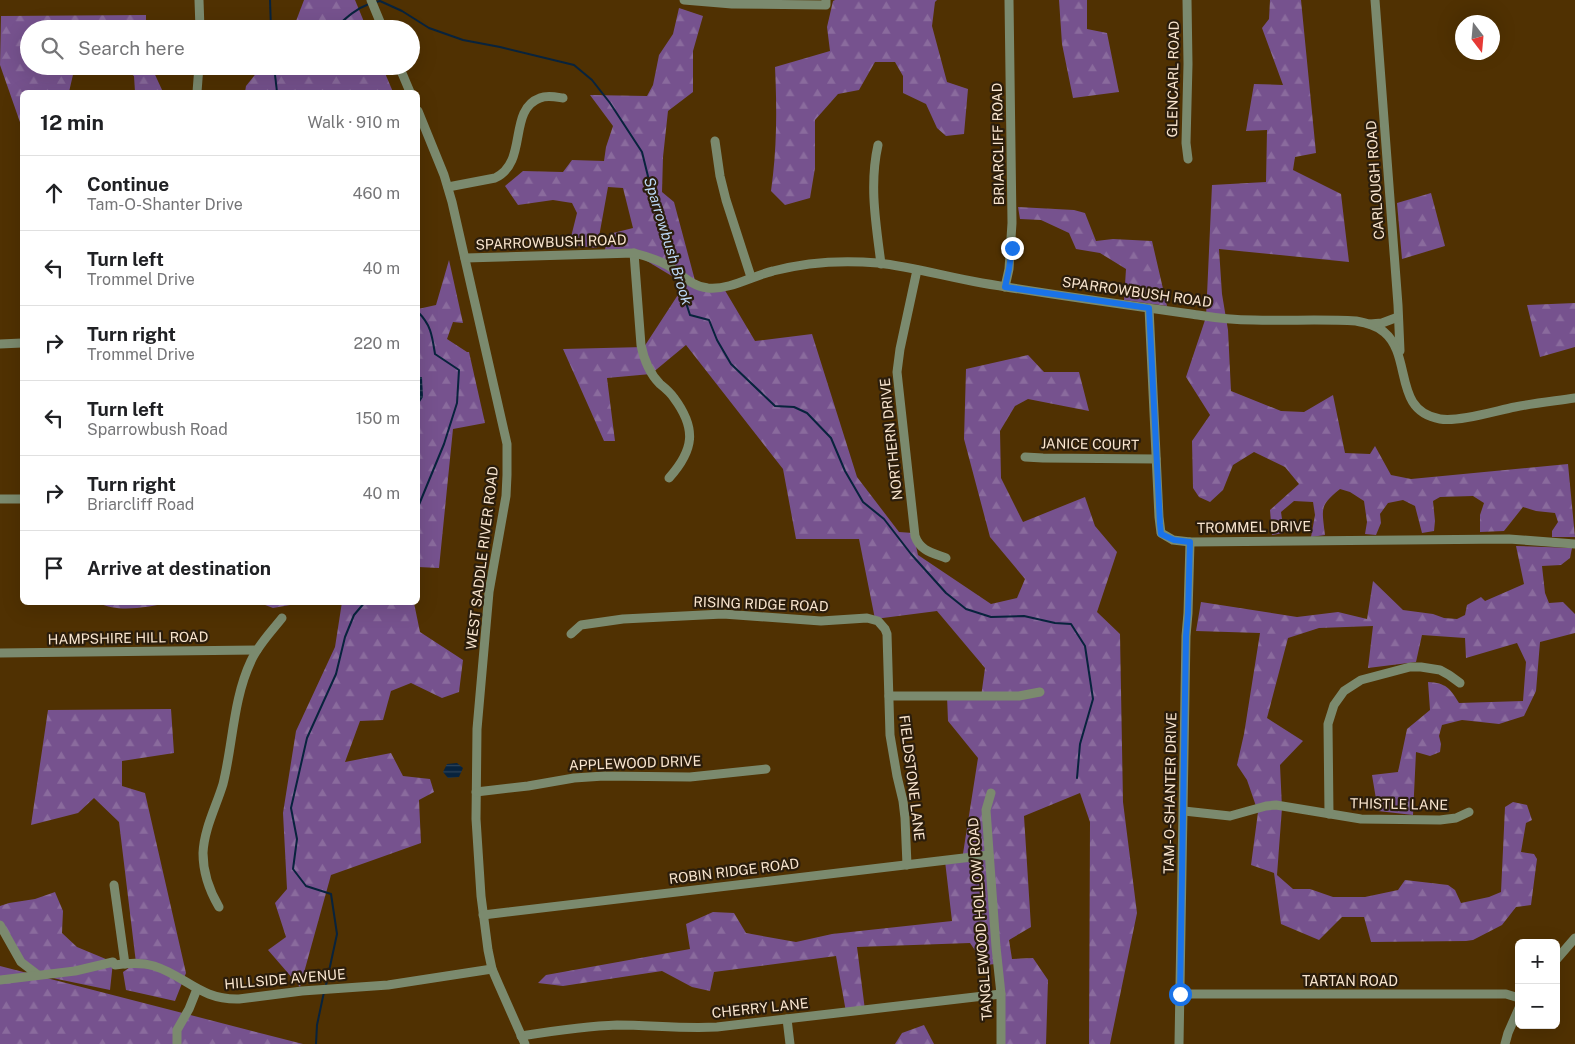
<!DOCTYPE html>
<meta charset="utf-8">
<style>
body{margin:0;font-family:"Public Sans",sans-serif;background:#f6f6f6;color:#202124}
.controls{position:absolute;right:15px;bottom:15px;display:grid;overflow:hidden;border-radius:8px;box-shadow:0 5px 20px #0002}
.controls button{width:45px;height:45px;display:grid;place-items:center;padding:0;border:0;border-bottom:1px solid #e0e0e0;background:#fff;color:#202124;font:25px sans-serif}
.compass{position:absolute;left:1455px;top:15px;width:45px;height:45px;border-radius:50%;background:#fff;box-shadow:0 5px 20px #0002;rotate:164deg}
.stop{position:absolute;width:15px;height:15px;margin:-11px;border:4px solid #1a73e8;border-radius:50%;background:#fff}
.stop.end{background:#1a73e8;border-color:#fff;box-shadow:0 1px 5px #0008}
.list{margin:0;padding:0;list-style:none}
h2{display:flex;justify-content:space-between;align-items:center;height:65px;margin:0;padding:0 20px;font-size:21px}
h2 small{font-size:16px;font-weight:400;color:#757577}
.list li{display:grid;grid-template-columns:32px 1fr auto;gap:15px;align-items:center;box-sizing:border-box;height:75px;padding:0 20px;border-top:1px solid #e0e0e0}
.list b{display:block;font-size:19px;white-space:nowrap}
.list p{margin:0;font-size:16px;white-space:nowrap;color:#757577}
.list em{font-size:16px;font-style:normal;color:#757577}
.icon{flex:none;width:28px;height:28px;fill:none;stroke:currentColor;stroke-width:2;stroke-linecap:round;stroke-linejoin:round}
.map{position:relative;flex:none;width:1575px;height:1044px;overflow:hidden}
.search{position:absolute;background:#fff;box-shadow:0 5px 20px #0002;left:20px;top:20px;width:400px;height:55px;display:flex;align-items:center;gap:12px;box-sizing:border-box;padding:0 18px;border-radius:28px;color:#757577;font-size:19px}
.panel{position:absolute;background:#fff;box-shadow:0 5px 20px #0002;left:20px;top:90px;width:400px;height:515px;border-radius:8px}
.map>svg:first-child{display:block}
.forest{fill:url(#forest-firs)}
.water{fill:url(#water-rules)}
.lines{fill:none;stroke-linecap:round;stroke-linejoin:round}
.stream{stroke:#08233d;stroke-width:2}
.minor{stroke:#7b8a6e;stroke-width:9}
.route{stroke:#1a73e8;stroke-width:6}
.labels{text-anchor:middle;stroke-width:4.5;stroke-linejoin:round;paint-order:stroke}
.street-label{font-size:14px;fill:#f9e5cf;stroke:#2b1d0c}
.water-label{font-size:15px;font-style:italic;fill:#bcd8f6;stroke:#2b1d0c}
</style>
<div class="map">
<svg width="1575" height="1044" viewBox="0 0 1575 1044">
<defs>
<pattern id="forest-firs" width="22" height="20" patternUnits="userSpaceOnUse" patternTransform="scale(1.25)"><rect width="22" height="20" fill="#76528e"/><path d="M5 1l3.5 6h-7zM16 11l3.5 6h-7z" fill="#8a6b9d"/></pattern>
<pattern id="water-rules" width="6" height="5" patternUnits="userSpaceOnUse" patternTransform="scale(1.25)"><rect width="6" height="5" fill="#08233d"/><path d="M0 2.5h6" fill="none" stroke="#2d4358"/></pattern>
</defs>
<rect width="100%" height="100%" fill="#503102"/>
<g class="forest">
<path d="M304,0H355L367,29H293Z"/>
<path d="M835,0H937L935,2L932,26L947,82L968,89L964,134L946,136L937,128L926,104L903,93V76L895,62H875L859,90L838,94L815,120V168L810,198L785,205L771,191C777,150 777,109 775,67L830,51L827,27L833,1Z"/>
<path d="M1059,0H1087V29L1107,33L1119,92L1073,98L1062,44Z"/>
<path d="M1270,0H1301L1316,153L1295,157L1293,170L1341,194L1349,262L1219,249L1222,294L1228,330L1231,391L1281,411L1304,412L1333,395L1345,453L1370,454L1375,446L1391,475L1411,479L1568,464L1575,537H1552V531L1558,522L1555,513L1536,511L1523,507L1504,531L1480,532V515L1484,503L1473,496L1440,497L1433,501L1435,521L1434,531L1422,533L1415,506L1403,500L1388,503L1380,514L1381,523L1376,535L1365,534L1367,522L1364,501L1350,492L1340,489C1319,506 1322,508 1325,535L1311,537L1315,515L1313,502L1294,501L1281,512L1284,533L1272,535L1270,510L1299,484L1285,467L1254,452L1233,465L1223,490L1210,502L1199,497L1193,488L1192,441L1210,415L1186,377L1206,317L1212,185L1266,182L1267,130L1246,131L1254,84L1283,85L1262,28L1269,19Z"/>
<path d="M679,8L703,16L693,51V92L668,111L663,157L662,192L674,202L697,288L723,287L755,341L812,334L857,477L899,532L913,533L918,555L991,604L1017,598L1025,579L990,537L964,439L966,369L1028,355L1044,372H1079L1089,411L1028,399L1015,406L1000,431L1001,478L1023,522L1085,497L1095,526L1117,552L1097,612L1120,634L1123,802L1137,913L1110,1044H1089L1090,822L1080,793L1024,816L1031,927L1009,940L1012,959L1033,958L1048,980L1046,1044H999L996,964L985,965L970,943L857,947L865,1010L846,1012L836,956L714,972L710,991L692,987L662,971L563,986L538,983L546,975L690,949L686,924L713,912L734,913L746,933L796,942L832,934L952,921L945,861L962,860L978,758L948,721L947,696L981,697L985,668L937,611L875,619L859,539H796L783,469L686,345L651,374L607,378L615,441H604L563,349L644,347L685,284L632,252L604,253L609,234L633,228L623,188L608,187L597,248L569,245L577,213L572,203L553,200L518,205L505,186L523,171L563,172L572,160L604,161L606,147L613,126L590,95L647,96L653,85L659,55L673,34Z"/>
<path d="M146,15V29H29V66H75L69,92H22V128L0,65L1,16Z"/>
<path d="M120,66H151L163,92H135L134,76Z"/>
<path d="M262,66H382L393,92H245L246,86Z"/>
<path d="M1431,193L1445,246L1402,259L1397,203Z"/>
<path d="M1018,207L1074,210L1085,213L1096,241L1113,239L1152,241L1167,306L1124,300L1126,269L1100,253L1076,249L1069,233L1041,220L1020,219Z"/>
<path d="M449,260L463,323L453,322L447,339L467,352H469L485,423L453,429L439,568L418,567V309L436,305Z"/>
<path d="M1575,303V347L1540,357L1527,305Z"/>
<path d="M1516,546L1572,548L1570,558L1561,565L1542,566L1545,593L1549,603L1563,602L1575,614V633L1540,642L1536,691L1524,716L1499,724L1462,720L1442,725L1439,736L1441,744L1440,752L1430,756L1416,752L1413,815L1378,811L1372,775L1398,772L1407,729L1430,710L1428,682C1446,683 1450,688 1459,703L1523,701L1526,662L1517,643L1466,658L1465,638L1422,635L1416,662L1368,668L1373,626L1319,628L1288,638L1267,718L1303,741L1280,765L1282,808L1277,875L1293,889H1310L1333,897H1365L1398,890L1405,880L1448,885L1455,890L1461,903L1489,897L1501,892L1505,807L1513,802L1527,805L1532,820L1526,823L1521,852L1534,854L1537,859L1531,905L1516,907L1502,925L1473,940L1466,941L1371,942L1364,917H1342L1319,940L1281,924L1274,873L1251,865L1258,812L1247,780L1237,765L1244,734L1260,633L1196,631L1201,602L1297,617L1338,612L1367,619L1373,581L1403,610L1433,614L1444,618L1457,619L1465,615L1467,605L1481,597L1485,601L1524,584Z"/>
<path d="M342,602L414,603L420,632L463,660L459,692L442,698L411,683L391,691L383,720L360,721L345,762L391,753L403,776L430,779L434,792L419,800L421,843L331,875L300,987L268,950L286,937L275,903L287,889L283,813L296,731L335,647Z"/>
<path d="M99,603V602L168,603C148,607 118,613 99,603Z"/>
<path d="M260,603H290V605L273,608Z"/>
<path d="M171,709L174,753L122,761V786L145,793L186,973L175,1001L126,990L123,972L136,963L119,822L94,798L78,813L31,825L48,710Z"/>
<path d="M55,892L63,911L62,933L77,947L113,962L110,990L38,975L21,962L0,925V906L9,903L35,899Z"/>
<path d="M0,966L303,1044H0Z"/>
<path d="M924,1025L934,1044H895L902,1033Z"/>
</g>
<g class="water">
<path d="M418,377H422L423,397L418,405Z"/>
<path d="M457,763L463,768L459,777L448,778L443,772L447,764Z"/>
</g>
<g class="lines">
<g class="stream">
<path d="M270,0L271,29"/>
<path d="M376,2L380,1L402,11L429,28L463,40L500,47L574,65L592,80L610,103L642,152L658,217L674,264"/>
<path d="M334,29C345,19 355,9 369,4"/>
<path d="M274,66L277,92"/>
<path d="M678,278L690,315L709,320L717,340L731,364L775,406L794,407L807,413L831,438L845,471L863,502L884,519L911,554L946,593L966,609L991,617L1024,616L1055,623L1071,624L1085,646L1093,699L1080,744L1077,778"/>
<path d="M418,312C431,325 432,335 435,354L459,370L457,403L444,444L418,507"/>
<path d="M326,985L337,934L331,894L306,886L293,869L297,839L291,808L307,738L336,674L345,637L354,615L365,602"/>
<path d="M316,1044L317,1025L324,992"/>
</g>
<g class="minor">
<path d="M199,0L200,29"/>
<path d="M371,0L383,29"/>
<path d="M684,0L732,4L826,5V0"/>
<path d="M1187,0L1188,64L1186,143L1188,159"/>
<path d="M1375,0L1398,305L1400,351"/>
<path d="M399,66L410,92"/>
<path d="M197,92L199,66"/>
<path d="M418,111L444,175L452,202L507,444V475L506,496L489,592L477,729L476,819L481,896L488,950L492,969L498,983L525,1044"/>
<path d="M715,141L720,176L726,200L751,277"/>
<path d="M878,145C869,185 876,224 881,264"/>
<path d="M448,187L495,178C529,162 507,110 540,98C547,95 556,97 563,98"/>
<path d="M634,253L641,345C644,360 649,373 660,384C665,388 670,392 674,398C697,429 694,450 669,478"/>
<path d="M465,258L634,253C646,256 658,260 669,266C682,275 691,286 708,288C730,290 752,276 773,271C807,262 843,260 878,263C913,267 947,277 982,283C1053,295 1126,305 1198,315C1216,318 1236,320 1254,320C1288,321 1322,319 1356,321C1366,323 1376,325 1384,332C1413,356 1392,411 1440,419C1459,422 1495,411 1515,407C1535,403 1555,401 1575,398"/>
<path d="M917,270L900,349L897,372L915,536C920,551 933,553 946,558"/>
<path d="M1005,287L1009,269L1012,223L1009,0"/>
<path d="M1149,308L1159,517L1161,533L1173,540L1190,542L1509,539L1575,544"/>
<path d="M1370,324L1382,323L1398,317"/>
<path d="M0,344L22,343"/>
<path d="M1025,457L1043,458L1156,459"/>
<path d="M0,499H22"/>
<path d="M571,634L581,625L623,619L723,614L821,621L867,618L878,621L885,629L887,634L890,735L897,776L903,801L905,818L907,865"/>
<path d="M0,653L257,650"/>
<path d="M889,696H1019L1040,692"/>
<path d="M476,792L528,786L574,778L604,776L690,777L766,769"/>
<path d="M991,793L986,810L996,947L1001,994V1044"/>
<path d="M1184,811L1230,816L1266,806L1276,805L1361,819L1440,820L1456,818L1469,812"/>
<path d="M1329,814L1328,724L1334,705L1344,691L1361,680L1410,667H1421L1440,670L1449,675L1460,683"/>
<path d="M114,885L125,964"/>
<path d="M219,907C209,890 203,872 203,853C204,829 216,807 223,784C233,744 233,699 251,661C258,645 271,632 282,618"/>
<path d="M483,915L989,855"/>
<path d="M0,925L21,962L38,975"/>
<path d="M1556,960L1575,938"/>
<path d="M0,980L75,971L113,962L115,965C129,963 141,962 154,966C186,976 200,1000 239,999L302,991L388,985L492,969"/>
<path d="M1180,994H1506L1519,998"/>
<path d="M787,1019L790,1044"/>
<path d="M521,1036C553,1031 585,1026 617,1025C650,1025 683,1029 717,1027L1001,994"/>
<path d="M177,1044V1030L189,1009L197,989"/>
<path d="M1179,1044L1186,636L1188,613L1190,542"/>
<path d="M1505,1044L1508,1033L1519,1008"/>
</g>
</g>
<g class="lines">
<path class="route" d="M1012,248L1009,269L1005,287L1149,308L1160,524L1161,534L1174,540L1190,542L1188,613L1186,636L1180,994"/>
</g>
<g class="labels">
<g class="street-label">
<text transform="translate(1173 79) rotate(-89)" y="5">GLENCARL ROAD</text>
<text transform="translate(998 144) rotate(-91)" y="5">BRIARCLIFF ROAD</text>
<text transform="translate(1375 180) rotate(-94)" y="5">CARLOUGH ROAD</text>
<text transform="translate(551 242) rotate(-2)" y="5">SPARROWBUSH ROAD</text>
<text transform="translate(1137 292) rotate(8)" y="5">SPARROWBUSH ROAD</text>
<text transform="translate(891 439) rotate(-96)" y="5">NORTHERN DRIVE</text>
<text transform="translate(1090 444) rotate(1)" y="5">JANICE COURT</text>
<text transform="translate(1254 527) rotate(-1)" y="5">TROMMEL DRIVE</text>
<text transform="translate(482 558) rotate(-83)" y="5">WEST SADDLE RIVER ROAD</text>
<text transform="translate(761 604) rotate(2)" y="5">RISING RIDGE ROAD</text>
<text transform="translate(128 638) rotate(-1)" y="5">HAMPSHIRE HILL ROAD</text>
<text transform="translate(635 763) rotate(-2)" y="5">APPLEWOOD DRIVE</text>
<text transform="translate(912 778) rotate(83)" y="5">FIELDSTONE LANE</text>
<text transform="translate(1170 793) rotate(-89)" y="5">TAM-O-SHANTER DRIVE</text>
<text transform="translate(1399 804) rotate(1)" y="5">THISTLE LANE</text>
<text transform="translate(734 871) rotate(-7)" y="5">ROBIN RIDGE ROAD</text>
<text transform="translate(980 919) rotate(-94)" y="5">TANGLEWOOD HOLLOW ROAD</text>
<text transform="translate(285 979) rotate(-5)" y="5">HILLSIDE AVENUE</text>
<text x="1350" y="986">TARTAN ROAD</text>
<text transform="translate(760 1008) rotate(-6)" y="5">CHERRY LANE</text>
</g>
<g class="water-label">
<text transform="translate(668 241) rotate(73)" y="5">Sparrowbush Brook</text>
</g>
</g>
</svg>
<div class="controls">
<button>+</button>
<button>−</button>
</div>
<svg class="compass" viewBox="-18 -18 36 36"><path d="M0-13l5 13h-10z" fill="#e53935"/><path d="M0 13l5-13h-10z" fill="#757577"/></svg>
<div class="stop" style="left:1180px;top:994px"></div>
<div class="stop end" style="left:1012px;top:248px"></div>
<div class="search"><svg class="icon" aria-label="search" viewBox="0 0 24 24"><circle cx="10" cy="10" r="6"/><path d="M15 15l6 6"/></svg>Search here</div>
<section class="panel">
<h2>12 min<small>Walk · 910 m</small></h2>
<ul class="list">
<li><svg class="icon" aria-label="ahead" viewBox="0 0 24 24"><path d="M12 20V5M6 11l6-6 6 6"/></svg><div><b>Continue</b><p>Tam-O-Shanter Drive</p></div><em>460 m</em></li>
<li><svg class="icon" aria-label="left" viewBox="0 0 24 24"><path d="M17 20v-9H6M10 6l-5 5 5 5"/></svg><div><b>Turn left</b><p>Trommel Drive</p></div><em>40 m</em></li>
<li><svg class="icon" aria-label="right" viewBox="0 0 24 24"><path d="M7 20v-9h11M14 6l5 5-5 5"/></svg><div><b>Turn right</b><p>Trommel Drive</p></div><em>220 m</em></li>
<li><svg class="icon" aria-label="left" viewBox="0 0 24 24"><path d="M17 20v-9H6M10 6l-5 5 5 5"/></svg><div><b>Turn left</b><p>Sparrowbush Road</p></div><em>150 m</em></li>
<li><svg class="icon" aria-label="right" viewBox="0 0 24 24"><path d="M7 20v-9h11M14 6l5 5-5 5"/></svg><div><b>Turn right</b><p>Briarcliff Road</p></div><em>40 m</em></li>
<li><svg class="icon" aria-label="arrive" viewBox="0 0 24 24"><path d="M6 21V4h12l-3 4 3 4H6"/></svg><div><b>Arrive at destination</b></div></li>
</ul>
</section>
</div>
